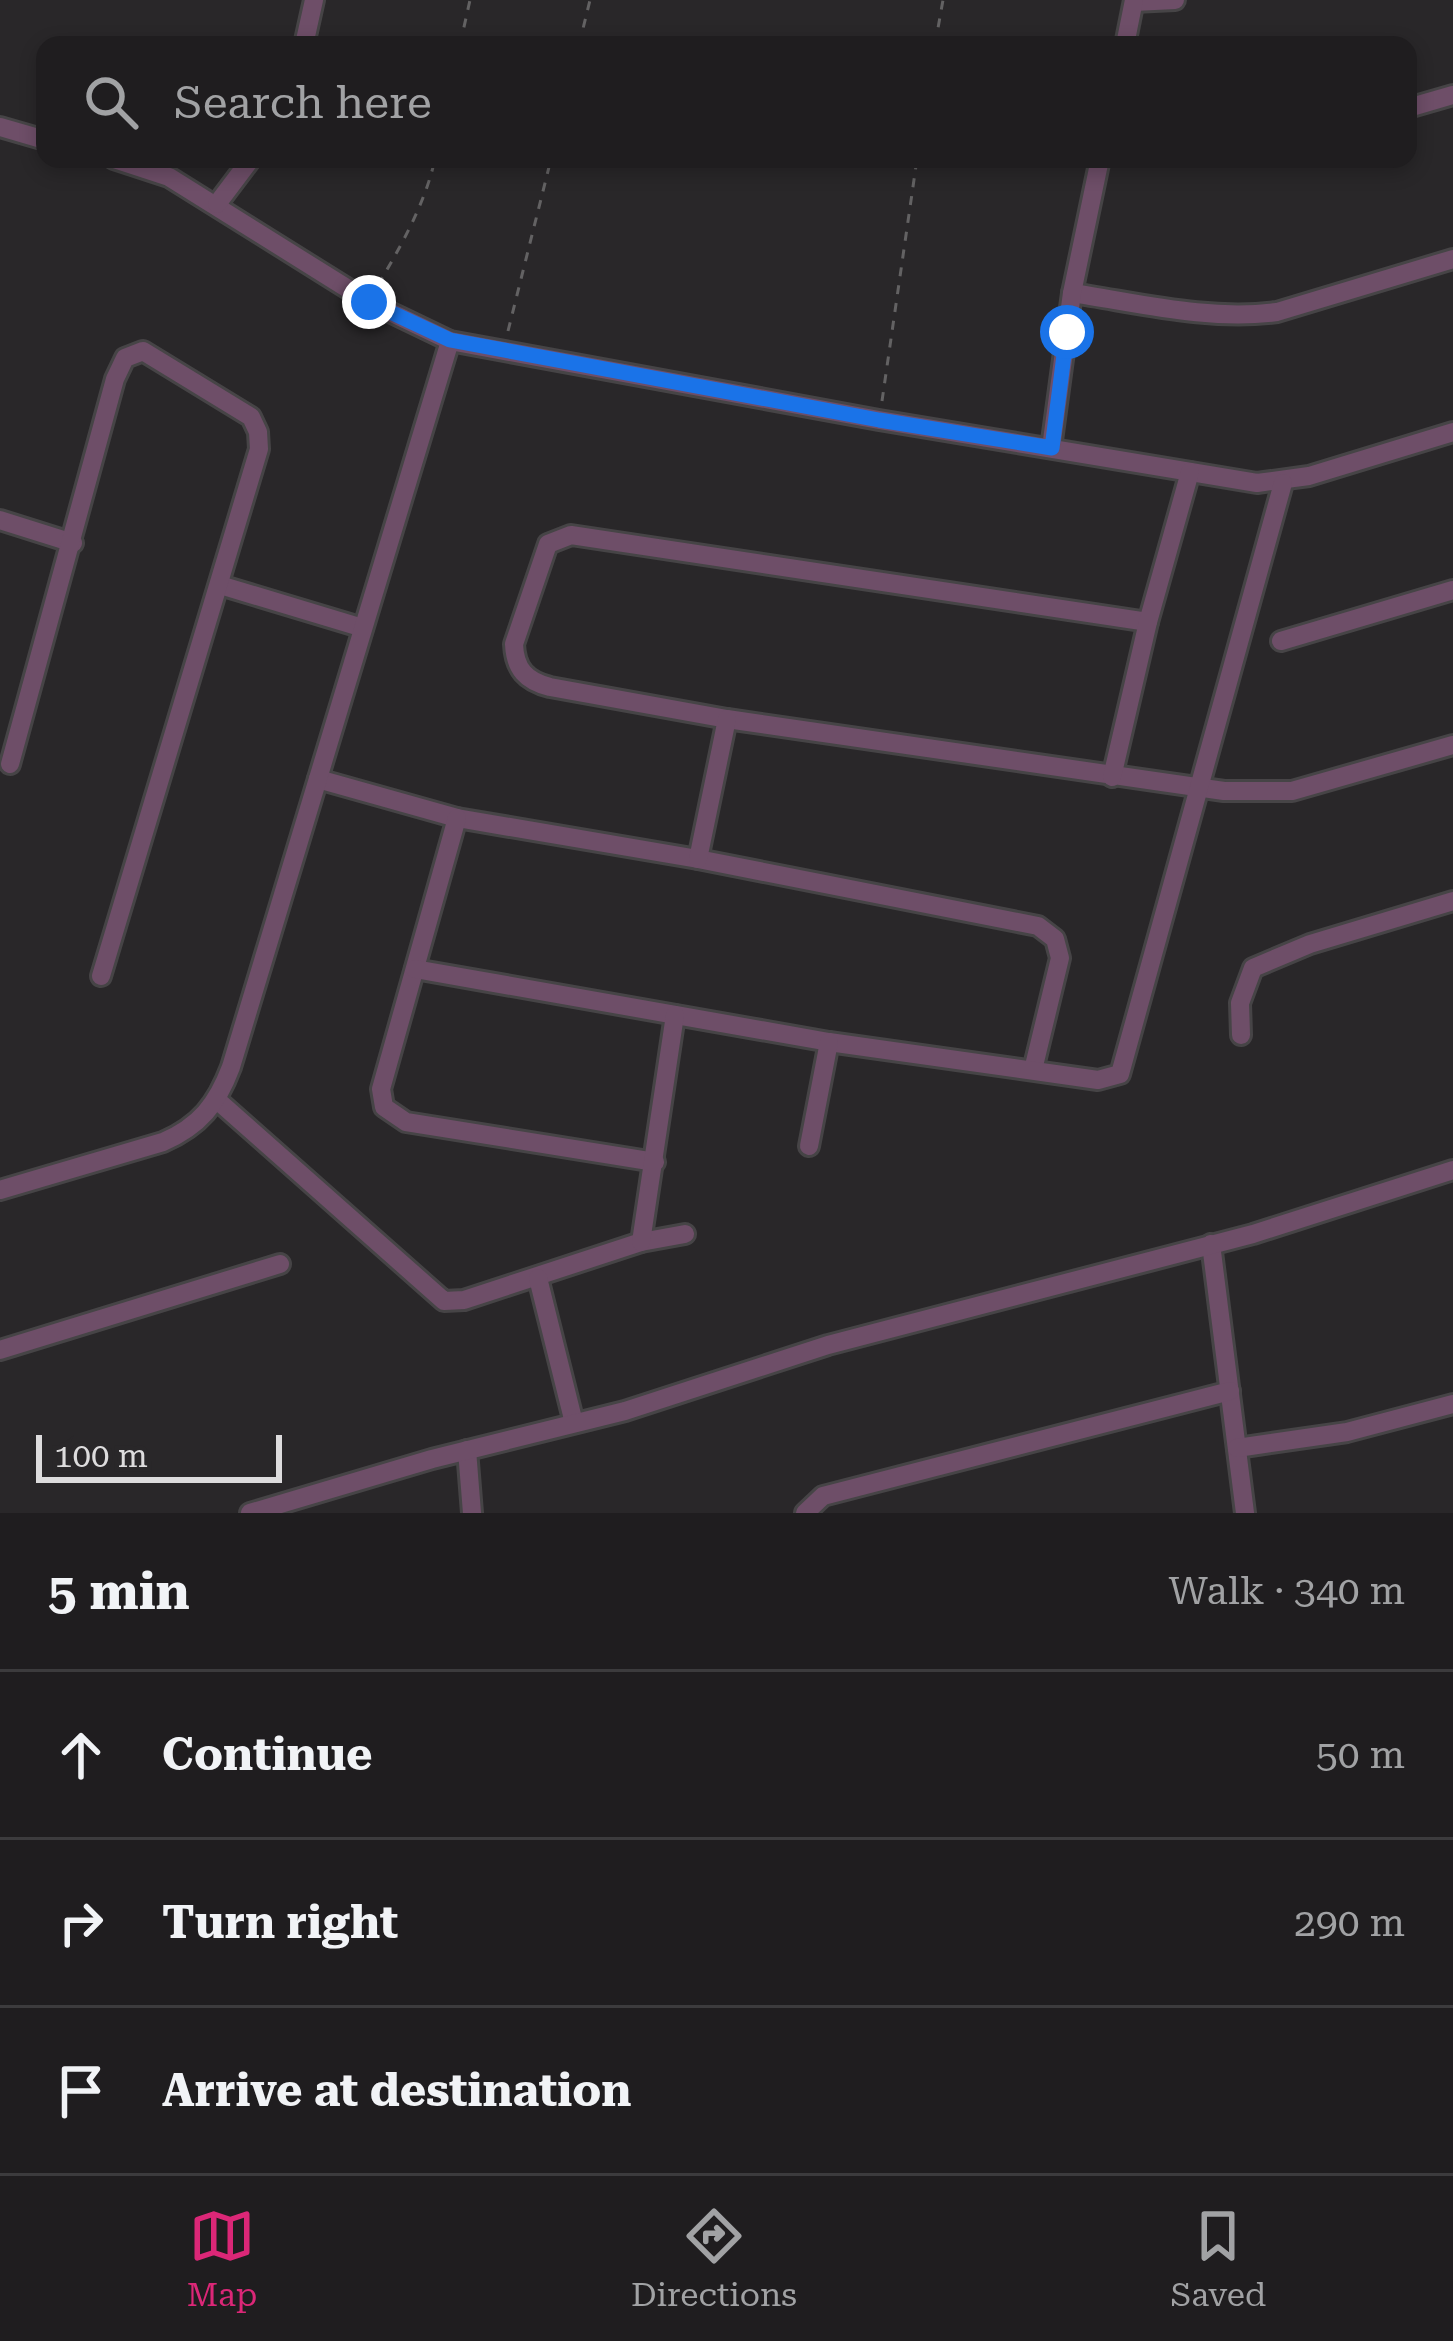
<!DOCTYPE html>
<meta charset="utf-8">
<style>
body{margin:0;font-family:"Roboto Serif",serif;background:#2c2a2c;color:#f1f3f6}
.scale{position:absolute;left:36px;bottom:30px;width:246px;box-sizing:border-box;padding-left:12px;border:6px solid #dddcdd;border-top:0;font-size:33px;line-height:42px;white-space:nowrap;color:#dddcdd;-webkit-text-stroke:9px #292729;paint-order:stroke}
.stop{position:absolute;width:36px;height:36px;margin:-27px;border:9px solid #1a73e8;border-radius:50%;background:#fff}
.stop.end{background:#1a73e8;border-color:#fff;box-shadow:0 3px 12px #0008}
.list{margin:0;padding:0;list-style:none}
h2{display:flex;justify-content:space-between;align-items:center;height:156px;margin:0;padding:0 48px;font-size:51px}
h2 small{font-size:39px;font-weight:400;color:#a1a2a4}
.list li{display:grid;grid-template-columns:78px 1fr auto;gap:36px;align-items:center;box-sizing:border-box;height:168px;padding:0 48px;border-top:3px solid #3c3b3d}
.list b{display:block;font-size:45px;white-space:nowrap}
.list em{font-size:39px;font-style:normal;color:#a1a2a4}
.icon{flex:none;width:66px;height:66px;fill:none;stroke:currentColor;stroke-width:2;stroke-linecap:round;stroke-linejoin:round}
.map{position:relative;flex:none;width:1453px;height:1513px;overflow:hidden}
.search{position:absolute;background:#1f1d1f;box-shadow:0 6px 18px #0003;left:36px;right:36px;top:36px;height:132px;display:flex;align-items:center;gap:30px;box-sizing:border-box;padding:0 42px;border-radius:24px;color:#a1a2a4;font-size:45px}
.sheet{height:660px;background:#1f1d1f}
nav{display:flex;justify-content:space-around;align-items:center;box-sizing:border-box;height:168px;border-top:3px solid #3c3b3d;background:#1f1d1f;font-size:33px;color:#a1a2a4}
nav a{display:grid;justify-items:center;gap:6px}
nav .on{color:#db2777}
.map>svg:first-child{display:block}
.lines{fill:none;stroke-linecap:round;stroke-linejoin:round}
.street-casing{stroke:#464446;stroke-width:24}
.path{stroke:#636263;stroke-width:3;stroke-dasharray:9 9;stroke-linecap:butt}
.street{stroke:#6e4e68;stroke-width:18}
.route{stroke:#1a73e8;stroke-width:15}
</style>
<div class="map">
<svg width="1453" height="1513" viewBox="0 0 1453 1513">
<rect width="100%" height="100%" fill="#292729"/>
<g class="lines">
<defs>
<g id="street">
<path d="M1134,2L1175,0"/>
<path d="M304,45L314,0"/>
<path d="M1125,45L1134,0"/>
<path d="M1408,108L1453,95"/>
<path d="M0,127L45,140"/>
<path d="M114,159L169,177L369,302L450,341L879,420L1257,483L1309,476L1453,432"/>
<path d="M217,204L251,159"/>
<path d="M1072,293C1139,303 1209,321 1277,312L1453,259"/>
<path d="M1051,448L1072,293L1100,159"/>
<path d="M0,520L73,543"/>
<path d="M220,585L363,628"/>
<path d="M1148,622L571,535L548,544L514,644C515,669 526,681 550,687L727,719L1224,791H1292L1453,745"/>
<path d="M1281,641L1453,590"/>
<path d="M10,764L115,379L125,358L143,351L251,417L258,432L259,449L101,976"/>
<path d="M1112,777L1148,622L1190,472"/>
<path d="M318,779L457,818L698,859L1038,926L1055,939L1060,958L1033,1070"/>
<path d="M457,818L381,1089L384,1107L406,1122L655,1162"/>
<path d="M698,859L727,719"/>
<path d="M415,969L829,1042L1098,1080L1120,1074L1283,483"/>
<path d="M1241,1035L1240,1003L1253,968L1310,944L1453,901"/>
<path d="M217,1100L444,1301L464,1300L641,1242L685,1234"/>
<path d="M809,1146L829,1042"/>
<path d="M0,1190L163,1142C200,1126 217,1104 231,1067L450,341"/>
<path d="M641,1242L675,1015"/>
<path d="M1211,1244L1245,1513"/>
<path d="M538,1278L574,1423"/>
<path d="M0,1350L280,1264"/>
<path d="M1237,1448L1347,1432L1453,1404"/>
<path d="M467,1450L472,1513"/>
<path d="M250,1513L432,1459L625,1411L828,1345L1253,1234L1453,1170"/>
<path d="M805,1513L823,1496L1230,1391"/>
</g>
</defs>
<use href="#street" class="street-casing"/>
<g class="path">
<path d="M460,45L470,0"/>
<path d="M579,45L590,0"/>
<path d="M935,45L943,0"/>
<path d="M378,285C401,246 425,204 435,159"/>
<path d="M508,331L551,159"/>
<path d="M882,401L917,159"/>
</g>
<use href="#street" class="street"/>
</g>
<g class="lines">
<path class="route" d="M369,302L450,340L879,420L1052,448L1067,332"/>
</g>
</svg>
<div class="scale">100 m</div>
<div class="stop" style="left:1067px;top:332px"></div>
<div class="stop end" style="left:369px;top:302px"></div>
<div class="search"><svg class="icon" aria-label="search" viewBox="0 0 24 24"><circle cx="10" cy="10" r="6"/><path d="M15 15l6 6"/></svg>Search here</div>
</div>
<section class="sheet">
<h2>5 min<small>Walk · 340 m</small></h2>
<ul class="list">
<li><svg class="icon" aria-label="ahead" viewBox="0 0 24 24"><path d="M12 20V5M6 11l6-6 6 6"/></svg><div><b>Continue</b></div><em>50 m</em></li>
<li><svg class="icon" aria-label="right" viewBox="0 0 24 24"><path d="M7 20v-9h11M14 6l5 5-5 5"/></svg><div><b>Turn right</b></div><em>290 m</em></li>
<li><svg class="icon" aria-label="arrive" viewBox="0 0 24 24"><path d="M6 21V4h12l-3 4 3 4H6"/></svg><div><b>Arrive at destination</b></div></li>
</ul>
</section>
<nav>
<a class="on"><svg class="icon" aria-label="map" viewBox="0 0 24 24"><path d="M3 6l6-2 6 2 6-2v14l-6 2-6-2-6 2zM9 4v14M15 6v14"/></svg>Map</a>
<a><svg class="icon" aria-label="directions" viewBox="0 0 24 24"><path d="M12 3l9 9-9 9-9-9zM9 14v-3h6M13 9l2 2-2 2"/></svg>Directions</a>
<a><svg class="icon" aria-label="saved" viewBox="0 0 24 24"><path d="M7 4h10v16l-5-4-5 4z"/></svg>Saved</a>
</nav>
